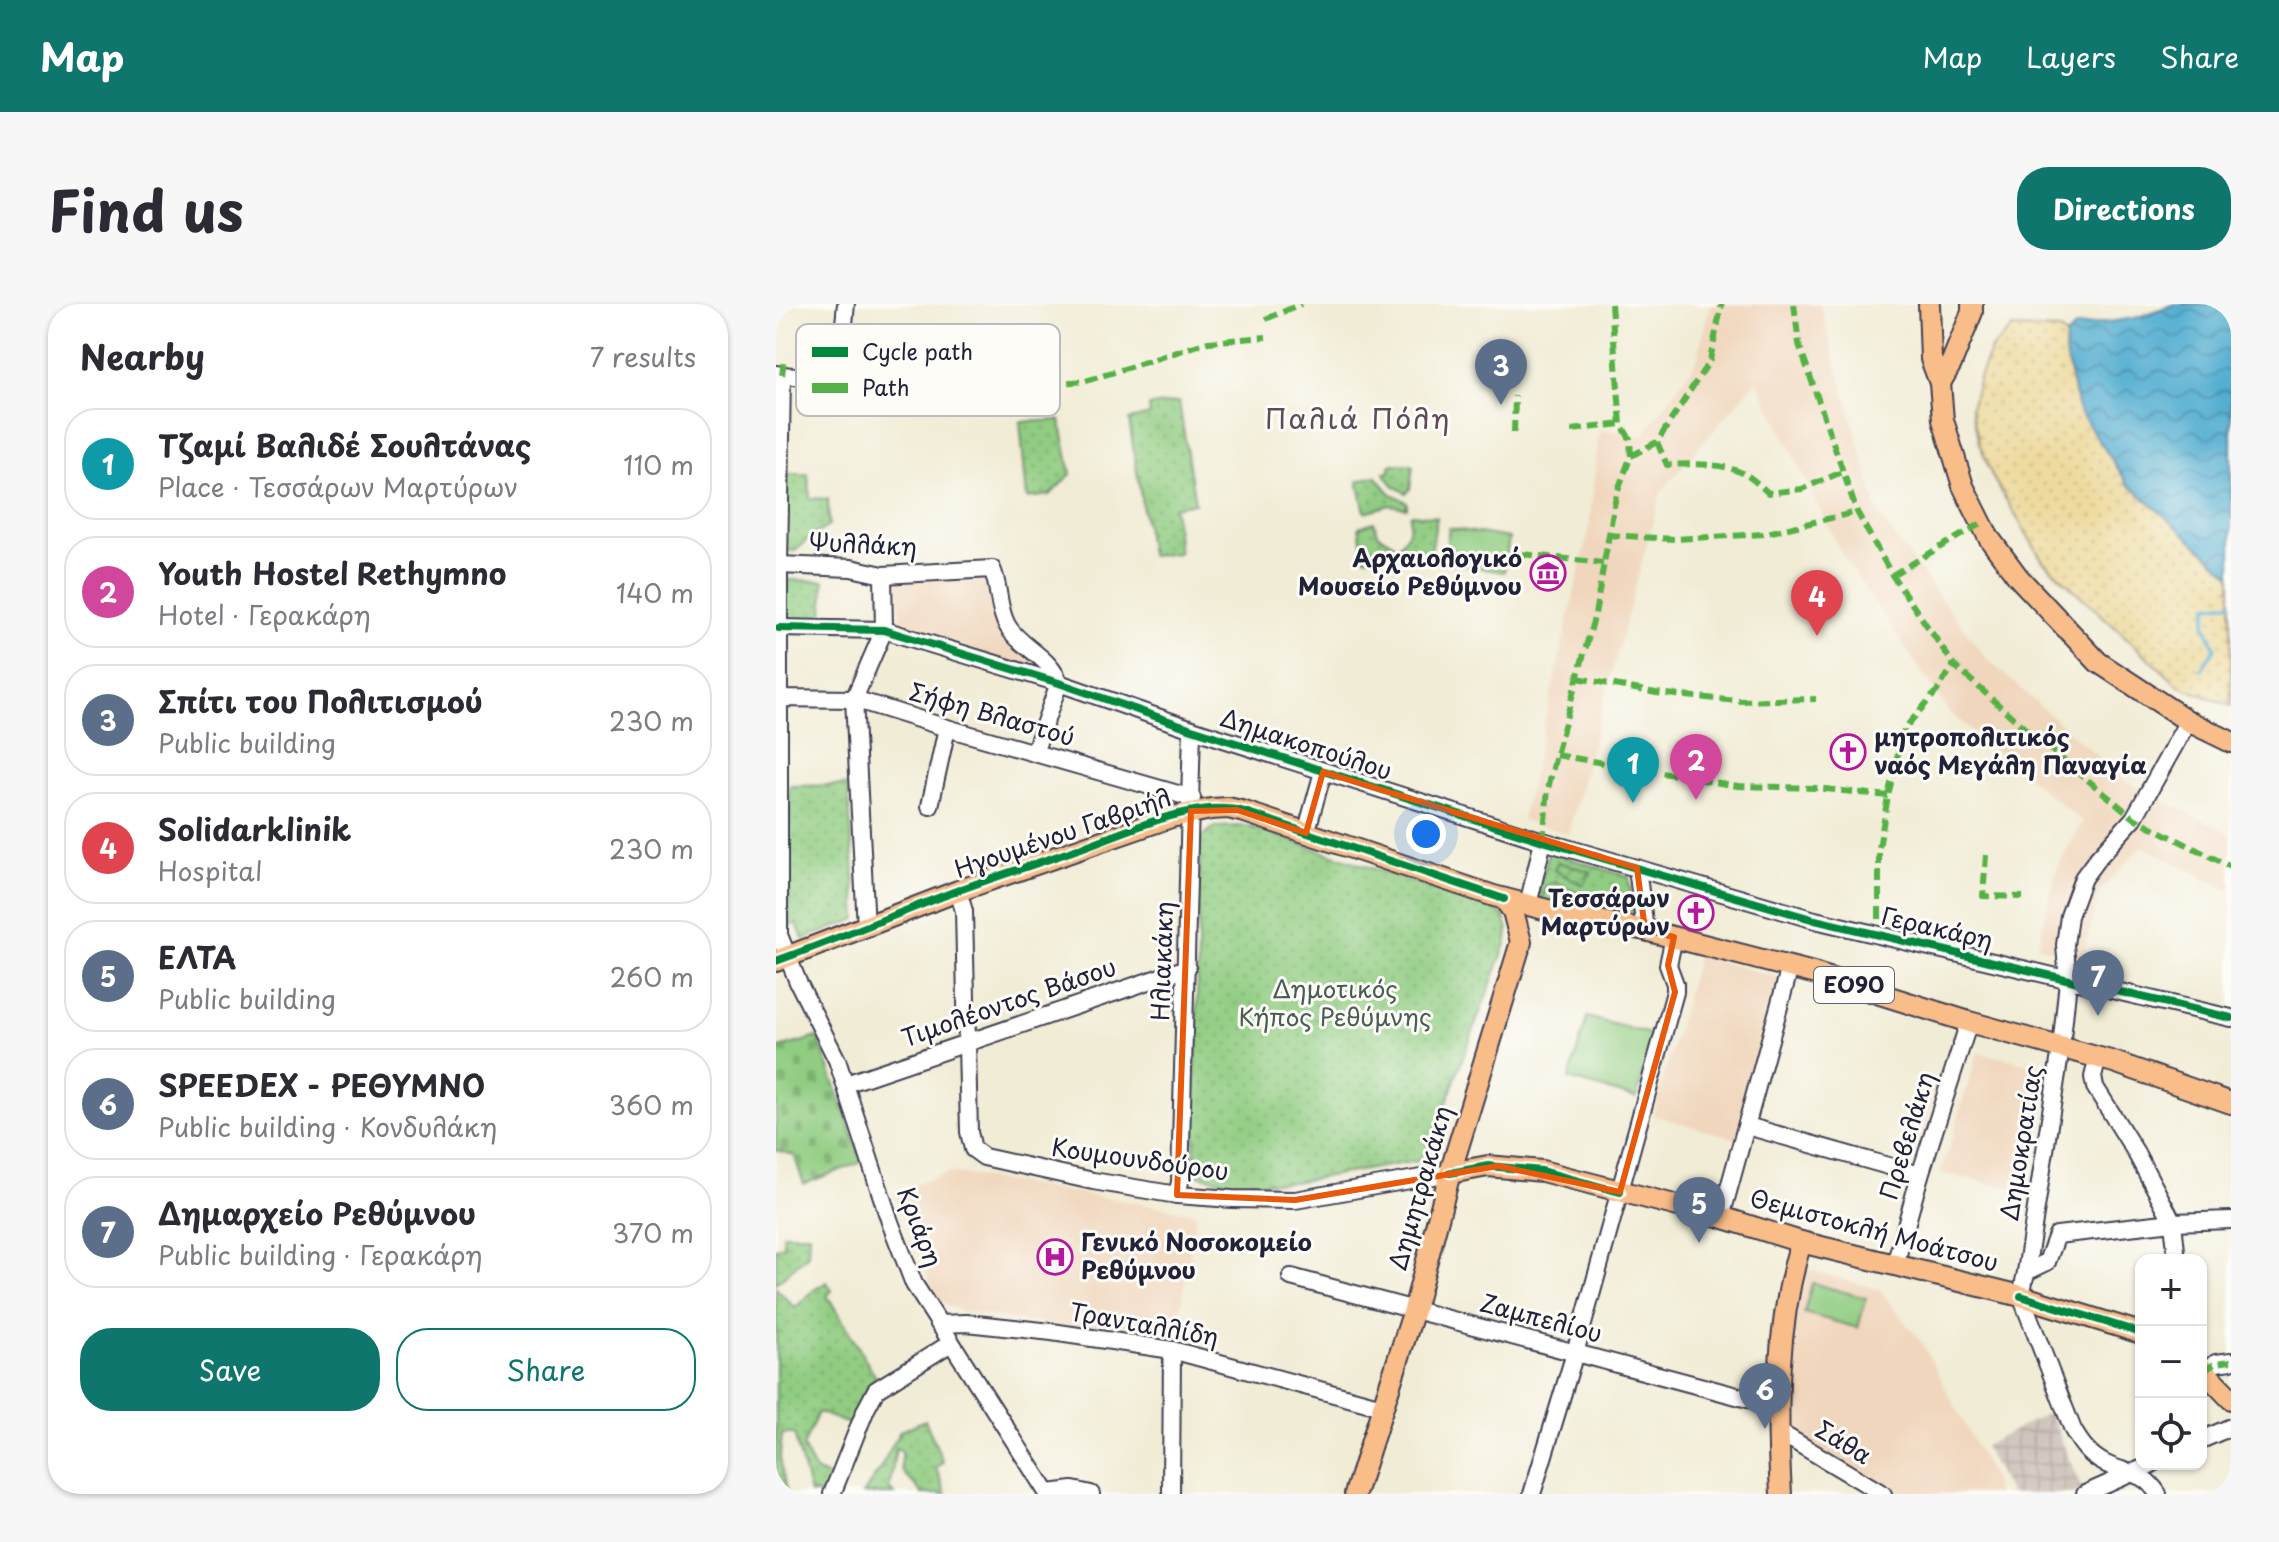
<!DOCTYPE html>
<meta charset="utf-8">
<style>
:root{--surface:#fff;--page:#f7f7f7;--text:#2b2b33;--muted:#7c7c81;--line:#e1e1e2;--accent:#0f766e}
body{margin:0;font-family:"Playpen Sans",sans-serif;background:var(--page);color:var(--text)}
.controls{position:absolute;right:24px;bottom:24px;display:grid;overflow:hidden;border-radius:16px;box-shadow:0 2px 6px #0004}
.controls button{width:72px;height:72px;display:grid;place-items:center;padding:0;border:0;border-bottom:2px solid var(--line);background:var(--surface);color:var(--text);font:40px sans-serif}
.you{position:absolute;left:650px;top:530px;width:28px;height:28px;margin:-20px;border:6px solid #fff;border-radius:50%;background:#1a73e8;box-shadow:0 0 0 12px #1a73e833}
.badge{display:grid;place-items:center;width:52px;height:52px;border-radius:50%;background:var(--accent);color:#fff;font-size:26px;font-weight:700}
.pin{position:absolute;translate:-50% -66px;filter:drop-shadow(0 2px 4px #0008)}
.pin::after{content:'';position:absolute;top:42px;width:28px;height:24px;background:inherit;clip-path:polygon(0 0,100% 0,50% 100%)}
.list{margin:0;padding:0;list-style:none}
h2{display:flex;justify-content:space-between;align-items:center;height:104px;margin:0;padding:0 32px;font-size:34px}
h2 small{font-size:26px;font-weight:400;color:var(--muted)}
.list li{display:grid;grid-template-columns:52px 1fr auto;gap:24px;align-items:center;box-sizing:border-box;height:112px;margin:0 16px 16px;padding:0 16px;border:2px solid var(--line);border-radius:32px}
.list b{display:block;font-size:30px;white-space:nowrap}
.list p{margin:0;font-size:26px;white-space:nowrap;color:var(--muted)}
.list em{font-size:26px;font-style:normal;color:var(--muted)}
.actions{display:flex;gap:16px;padding:24px 32px}
.actions a{flex:1;padding:18px 0;border:2px solid var(--accent);border-radius:32px;text-align:center;font-size:28px;color:var(--accent)}
.actions .main{background:var(--accent);color:#fff}
.icon{flex:none;width:44px;height:44px;fill:none;stroke:currentColor;stroke-width:2;stroke-linecap:round;stroke-linejoin:round}
.map{position:relative;flex:none;width:1455px;height:1190px;overflow:hidden;border-radius:32px}
header{display:flex;align-items:center;gap:48px;box-sizing:border-box;height:112px;padding:0 40px;background:var(--accent);color:#fff}
header strong{font-size:38px}
nav{display:flex;gap:44px;margin-inline-start:auto;font-size:28px}
.intro{display:flex;align-items:center;justify-content:space-between;box-sizing:border-box;height:192px;padding:0 48px}
h1{margin:0;font-size:56px}
.button{padding:20px 36px;border-radius:32px;background:var(--accent);color:#fff;font-size:28px;font-weight:700}
main{display:flex;gap:48px;padding:0 48px}
aside{flex:1;background:var(--surface);border-radius:32px;box-shadow:0 2px 6px #0004}
.map>svg:first-child{display:block}
</style>
<header>
<strong>Map</strong>
<nav><a>Map</a><a>Layers</a><a>Share</a></nav>
</header>
<div class="intro"><h1>Find us</h1><a class="button">Directions</a></div>
<main>
<aside>
<h2>Nearby<small>7 results</small></h2>
<ul class="list">
<li><span class="badge" style="background:#0f9aa8">1</span><div><b>Τζαμί Βαλιδέ Σουλτάνας</b><p>Place · Τεσσάρων Μαρτύρων</p></div><em>110 m</em></li>
<li><span class="badge" style="background:#d1479c">2</span><div><b>Youth Hostel Rethymno</b><p>Hotel · Γερακάρη</p></div><em>140 m</em></li>
<li><span class="badge" style="background:#5c6f8a">3</span><div><b>Σπίτι του Πολιτισμού</b><p>Public building</p></div><em>230 m</em></li>
<li><span class="badge" style="background:#e0444e">4</span><div><b>Solidarklinik</b><p>Hospital</p></div><em>230 m</em></li>
<li><span class="badge" style="background:#5c6f8a">5</span><div><b>ΕΛΤΑ</b><p>Public building</p></div><em>260 m</em></li>
<li><span class="badge" style="background:#5c6f8a">6</span><div><b>SPEEDEX - ΡΕΘΥΜΝΟ</b><p>Public building · Κονδυλάκη</p></div><em>360 m</em></li>
<li><span class="badge" style="background:#5c6f8a">7</span><div><b>Δημαρχείο Ρεθύμνου</b><p>Public building · Γερακάρη</p></div><em>370 m</em></li>
</ul>
<div class="actions"><a class="main">Save</a><a>Share</a></div>
</aside>
<div class="map">
<svg width="1455" height="1190" viewBox="0 0 1455 1190">
<defs>
<pattern id="industrial-grid" width="8" height="8" patternUnits="userSpaceOnUse" patternTransform="scale(2)"><rect width="8" height="8" fill="#cec2b9"/><path d="M0 4h8M4 0v8" fill="none" stroke="#b1a6a0"/></pattern>
<pattern id="grass-dots" width="8" height="8" patternUnits="userSpaceOnUse" patternTransform="scale(2)"><rect width="8" height="8" fill="#90cc81"/><path d="M2 2h.1M6 6h.1" fill="none" stroke="#7caf70" stroke-width="1.8" stroke-linecap="round"/></pattern>
<pattern id="sand-dots" width="8" height="8" patternUnits="userSpaceOnUse" patternTransform="scale(2)"><rect width="8" height="8" fill="#eeda9e"/><path d="M2 2h.1M6 6h.1" fill="none" stroke="#ccbb89" stroke-width="1.8" stroke-linecap="round"/></pattern>
<pattern id="cemetery-stones" width="16" height="16" patternUnits="userSpaceOnUse" patternTransform="scale(2)"><rect width="16" height="16" fill="#90cc81"/><path d="M2 7V4a2 2 0 0 1 4 0v3zM10 15v-3a2 2 0 0 1 4 0v3z" fill="#7caf70"/></pattern>
<pattern id="garden-furrows" width="10" height="10" patternUnits="userSpaceOnUse" patternTransform="scale(2)"><rect width="10" height="10" fill="#90cc81"/><path d="M-1 1l2-2M0 10L10 0M9 11l2-2" fill="none" stroke="#7caf70"/></pattern>
<pattern id="water-waves" width="16" height="10" patternUnits="userSpaceOnUse" patternTransform="scale(2)"><rect width="16" height="10" fill="#53aed1"/><path d="M0 5q4-4 8 0t8 0" fill="none" stroke="#448dab"/></pattern>
</defs>
<rect width="100%" height="100%" fill="#fdfcf7"/>
<filter id="ink" filterUnits="userSpaceOnUse"><feTurbulence type="fractalNoise" baseFrequency=".0125" numOctaves="2"/><feDisplacementMap in="SourceGraphic" scale="16" xChannelSelector="R" yChannelSelector="G"/><feConvolveMatrix kernelMatrix="1 2 1 2 8 2 1 2 1" color-interpolation-filters="sRGB"/></filter>
<filter id="wash" filterUnits="userSpaceOnUse"><feTurbulence type="fractalNoise" baseFrequency=".006" numOctaves="4" result="noise"/><feDisplacementMap in="SourceGraphic" scale="32" xChannelSelector="R" yChannelSelector="G"/><feGaussianBlur stdDeviation="1.8" result="paint"/><feColorMatrix in="noise" values="0 0 0 0 0 0 0 0 0 0 0 0 0 0 0 0 0 1.4 0 .05"/><feComposite in="paint" operator="in"/></filter>
<g filter="url(#wash)">
<rect width="100%" height="100%" fill="#f1ecd5"/>
<g fill="#f0d6bc">
<polygon points="934,0 1044,0 1103,212 1210,354 1349,477 1455,530 1455,587 1366,542 1323,588 1306,657 1262,642 1280,567 1306,518 1173,408 1065,249 981,76 885,188 792,530 746,516 813,226 823,127 840,127 867,132 921,56"/>
<polygon points="211,271 215,303 227,325 257,357 253,366 125,322 121,276"/>
<polygon points="922,651 1006,675 962,835 877,811"/>
<polygon points="1202,748 1271,764 1252,887 1165,869"/>
<polygon points="172,868 421,909 399,1040 184,1007 162,997 118,889"/>
<polygon points="1031,965 1104,986 1147,1041 1218,1177 1220,1190 1116,1190 1012,1127 1012,1039"/>
</g>
<polygon fill="url(#industrial-grid)" points="1274,1108 1306,1186 1298,1190 1234,1190 1208,1142"/>
<g fill="url(#grass-dots)" stroke="#59775e" stroke-width="2">
<polygon points="403,98 419,199 398,203 403,249 374,252 353,116 374,111 373,102"/>
<polygon points="284,116 295,170 274,191 251,194 244,118"/>
<polygon points="617,160 634,160 637,162 634,185 630,189 618,182 608,169 614,168 614,162"/>
<polygon points="10,170 32,170 34,194 52,195 53,222 34,233 19,247 7,246"/>
<polygon points="600,172 614,189 631,198 631,204 614,201 589,208 582,177"/>
<polygon points="636,210 661,213 654,253 623,254 620,252 619,248 633,227 634,212"/>
<polygon points="598,218 602,230 620,241 611,252 599,248 594,254 588,253 587,249 583,223"/>
<polygon points="10,276 48,277 47,318 9,317"/>
<polygon points="72,481 81,615 27,635 21,619 13,622 14,482"/>
<polygon points="472,522 713,604 727,610 732,625 731,637 680,772 652,855 518,878 458,879 418,870 424,534 439,523"/>
<polygon points="773,548 853,573 859,618 759,600"/>
<polygon points="7,930 33,930 32,951 0,979 0,944 8,942"/>
<polygon points="51,978 56,987 51,991 100,1073 88,1090 75,1121 42,1108 27,1143 40,1168 54,1173 50,1190 34,1190 18,1130 6,1130 4,1153 11,1190 0,1190 0,984 19,1004 39,985"/>
<path d="M149,1116L167,1158L160,1164L170,1190H146C141,1180 126,1173 125,1162C125,1157 127,1152 126,1147L120,1144L113,1185L119,1190H87L104,1165L124,1127Z"/>
</g>
<polygon fill="url(#sand-dots)" stroke="#887e6c" stroke-width="2" points="1236,24 1282,26 1290,32 1289,49 1352,180 1455,271 1455,402 1403,382 1267,257 1217,174 1203,139 1195,104 1204,71 1215,45"/>
<polygon fill="url(#cemetery-stones)" stroke="#59775e" stroke-width="2" points="42,733 86,858 28,880 18,851 0,846 0,745"/>
<g fill="url(#garden-furrows)" stroke="#59775e" stroke-width="2">
<polygon points="782,558 815,568 807,581 778,566"/>
<polygon points="779,578 802,589 792,602 764,597 772,581"/>
</g>
<g fill="#90cc81" stroke="#59775e" stroke-width="2">
<polygon points="673,224 733,234 728,268 668,258"/>
<polygon points="811,713 878,731 860,794 793,775"/>
<polygon points="1036,979 1090,994 1082,1024 1028,1009"/>
</g>
<polygon fill="url(#water-waves)" stroke="#3a6886" stroke-width="2" points="1399,0 1455,0 1455,271 1352,180 1302,105 1289,49 1290,32 1300,23 1359,14"/>
<g fill="none" stroke-linecap="round" stroke-linejoin="round">
<polyline stroke="#53aed1" stroke-width="4" points="1425,366 1439,344 1429,321 1432,302 1455,299"/>
</g>
</g>
<g filter="url(#ink)">
<g fill="none" stroke-linecap="round" stroke-linejoin="round">
<defs>
<g id="minor">
<path d="M0,70C14,72 47,77 57,64C67,53 68,15 70,0"/>
<polyline points="6,71 3,261 3,631 22,678 61,756 114,918 138,980 272,1190"/>
<path d="M3,261L75,264L107,271L216,265C224,282 221,303 231,321C243,343 275,353 283,379"/>
<polyline points="3,324 108,326 283,379 416,425 767,537 1039,616 1455,714"/>
<polyline points="0,394 78,395 171,424 416,494"/>
<polyline points="258,449 283,379"/>
<polyline points="154,502 171,424"/>
<polyline points="530,529 547,468"/>
<polyline points="861,564 869,626"/>
<polyline points="182,587 188,607 193,828 197,845 208,853 317,877 401,891 456,895 519,896 674,869"/>
<polyline points="752,601 767,537"/>
<polyline points="90,623 78,395 108,326 107,271"/>
<polyline points="1322,754 1317,773 1319,783 1359,847 1397,918 1401,956"/>
<polyline points="70,780 411,664"/>
<polyline points="971,822 1144,871"/>
<polyline points="401,891 404,878 416,425"/>
<polyline points="945,913 1014,663"/>
<polyline points="1119,961 1144,871 1193,718"/>
<polyline points="1250,968 1271,958 1281,931 1397,918 1455,916"/>
<polyline points="515,973 1002,1103"/>
<polyline points="163,1020 190,1019 276,1028 396,1046 606,1103"/>
<polyline points="1428,1067 1440,1059 1455,1057"/>
<polyline points="1003,1128 1107,1190"/>
<polyline points="1425,1136 1455,1123"/>
<polyline points="272,1189 297,1186 315,1190"/>
<polyline points="56,1190 90,1105 100,1086 175,1039"/>
<polyline points="395,1190 396,1046"/>
<polyline points="756,1190 799,1049 899,688 899,680 892,661 898,633"/>
<polyline points="1309,1190 1376,1160"/>
<path d="M1382,1190C1367,1166 1351,1171 1328,1159C1313,1151 1305,1140 1297,1126L1245,992L1250,968L1285,744L1292,677L1289,641L1293,612L1307,574L1321,555L1358,514L1412,417"/>
</g>
<g id="major">
<polyline points="1153,0 1155,55 1164,79 1167,116 1187,182 1213,234 1242,273 1322,358 1412,417 1455,438"/>
<polyline points="1164,79 1175,60 1196,8 1196,0"/>
<polyline points="0,657 182,587 395,513 435,505 452,504 469,508 718,592 787,610 869,626 1037,669 1193,718 1338,758 1455,799"/>
<polyline points="674,869 712,862 766,867 945,913 1025,938 1245,992 1365,1029"/>
<polyline points="1425,1064 1455,1095"/>
<polyline points="579,1190 638,1006 674,869 745,638 737,607 728,595"/>
<path d="M1005,1190C1000,1104 1000,1021 1025,938"/>
</g>
</defs>
<use href="#minor" stroke="#414052" stroke-width="20"/>
<use href="#major" stroke="#414052" stroke-width="24"/>
<use href="#minor" stroke="#fff" stroke-width="16"/>
<use href="#major" stroke="#f8bd89" stroke-width="20"/>
<g stroke="#55b146" stroke-width="6" stroke-dasharray="12 6" stroke-linecap="butt">
<polyline points="835,0 845,120 854,135 855,152"/>
<polyline points="1018,0 1023,40 1081,208 1116,271 1178,361 1252,427 1358,514 1455,563"/>
<polyline points="490,15 525,0"/>
<polyline points="50,55 72,77 105,83 209,84 310,77 432,38 490,33"/>
<polyline points="6,71 8,56"/>
<polyline points="796,126 845,120"/>
<polyline points="738,129 739,92"/>
<path d="M881,138L891,161C916,160 950,158 972,172C979,177 986,183 992,189L1026,185L1066,168"/>
<polyline points="855,152 881,138 934,56 946,0"/>
<polyline points="832,231 898,235 987,230 1081,208"/>
<polyline points="746,250 827,259"/>
<polyline points="1116,271 1206,219"/>
<polyline points="802,374 880,389 961,397 1040,395"/>
<polyline points="780,451 962,482 1040,484 1112,492"/>
<polyline points="767,537 772,485 780,451 819,310 840,191 855,152"/>
<polyline points="1210,551 1207,592 1247,593"/>
<polyline points="1103,615 1103,544 1112,492 1128,425 1161,387 1178,361"/>
<polyline points="1428,1067 1440,1059 1455,1057"/>
</g>
<defs>
<g id="cycleway">
<polyline points="3,324 108,326 283,379 416,425 767,537 1039,616 1455,714"/>
<path d="M0,657C62,635 122,609 183,586C221,572 260,560 299,546C349,529 416,494 469,508L728,595"/>
<polyline points="674,869 712,862 766,867 844,888"/>
<polyline points="1245,992 1365,1029"/>
</g>
</defs>
<use href="#cycleway" stroke="#fdfcf7" stroke-width="13"/>
<use href="#cycleway" stroke="#00873e" stroke-width="8"/>
</g>
</g>
<path fill="none" stroke="#e8590c" stroke-width="6" stroke-linejoin="round" d="M547,468L861,564L869,626L898,633L892,661L899,688L844,888L722,862L519,896L401,891L415,507L461,506L530,529Z"/>
<defs>
<symbol id="museum-ring" viewBox="-11 -11 22 22"><circle r="9.5" fill="#fdfcf7" stroke="#b5179e" stroke-width="1.5"/><path d="M0-6L6-3V-2H-6V-3ZM-5-1h2V3h-2ZM-1-1h2V3h-2ZM3-1h2V3H3ZM-6 4H6V6H-6Z" fill="#b5179e"/></symbol>
<symbol id="church-ring" viewBox="-11 -11 22 22"><circle r="9.5" fill="#fdfcf7" stroke="#b5179e" stroke-width="1.5"/><path d="M-1.2-6h2.4v3.5h3.3v2.4h-3.3V6h-2.4V-.1h-3.3v-2.4h3.3Z" fill="#b5179e"/></symbol>
<symbol id="hospital-ring" viewBox="-11 -11 22 22"><circle r="9.5" fill="#fdfcf7" stroke="#b5179e" stroke-width="1.5"/><path d="M-5-5h3v3.5h4V-5h3V5h-3V1.5h-4V5h-3Z" fill="#b5179e"/></symbol>
</defs>
<g fill-rule="evenodd">
<use href="#museum-ring" x="752" y="249" width="40" height="40"/>
<use href="#church-ring" x="1052" y="428" width="40" height="40"/>
<use href="#church-ring" x="900" y="589" width="40" height="40"/>
<use href="#hospital-ring" x="259" y="933" width="40" height="40"/>
</g>
<g text-anchor="middle" stroke-width="6" stroke-linejoin="round" paint-order="stroke">
<rect fill="#fdfcf7" stroke="#646373" stroke-width="2" x="1038" y="663" width="80" height="36" rx="6"/>
<g font-size="22" font-weight="bold" fill="#22223b">
<text x="1078" y="689">ΕΟ90</text>
</g>
<g font-size="24" fill="#22223b" stroke="#fdfcf7">
<text transform="translate(87 241) rotate(3)" y="8">Ψυλλάκη</text>
<text transform="translate(216 411) rotate(16)" y="8">Σήφη Βλαστού</text>
<text transform="translate(530 441) rotate(18)" y="8">Δημακοπούλου</text>
<text transform="translate(287 530) rotate(-19)" y="8">Ηγουμένου Γαβριήλ</text>
<text transform="translate(1161 625) rotate(13)" y="8">Γερακάρη</text>
<text transform="translate(387 657) rotate(-88)" y="8">Ηλιακάκη</text>
<text transform="translate(233 699) rotate(-19)" y="8">Τιμολέοντος Βάσου</text>
<text transform="translate(1132 832) rotate(-73)" y="8">Πρεβελάκη</text>
<text transform="translate(1246 839) rotate(-81)" y="8">Δημοκρατίας</text>
<text transform="translate(364 856) rotate(8)" y="8">Κουμουνδούρου</text>
<text transform="translate(645 884) rotate(-74)" y="8">Δημητρακάκη</text>
<text transform="translate(143 923) rotate(69)" y="8">Κριάρη</text>
<text transform="translate(1098 927) rotate(15)" y="8">Θεμιστοκλή Μοάτσου</text>
<text transform="translate(765 1015) rotate(15)" y="8">Ζαμπελίου</text>
<text transform="translate(368 1021) rotate(10)" y="8">Τρανταλλίδη</text>
<text transform="translate(1067 1139) rotate(31)" y="8">Σάθα</text>
</g>
<g font-size="24" font-weight="bold" fill="#22223b" stroke="#fdfcf7" text-anchor="end">
<text x="746" y="263">Αρχαιολογικό<tspan x="746" dy="28">Μουσείο Ρεθύμνου</tspan></text>
<text x="1098" y="442" text-anchor="start">μητροπολιτικός<tspan x="1098" dy="28">ναός Μεγάλη Παναγία</tspan></text>
<text x="894" y="603">Τεσσάρων<tspan x="894" dy="28">Μαρτύρων</tspan></text>
<text x="305" y="947" text-anchor="start">Γενικό Νοσοκομείο<tspan x="305" dy="28">Ρεθύμνου</tspan></text>
</g>
<g font-size="24" fill="#485e54" stroke="#fdfcf7">
<text x="559" y="694">Δημοτικός<tspan x="559" dy="28">Κήπος Ρεθύμνης</tspan></text>
</g>
<g font-size="28" letter-spacing="2" fill="#5e4d58" stroke="#fdfcf7">
<text x="582" y="125">Παλιά Πόλη</text>
</g>
</g>
<rect x="20" y="20" width="264" height="92" rx="12" fill="#fdfcf7" stroke="#bbbbbf" stroke-width="2"/>
<rect x="36" y="43" width="36" height="10" fill="#00873e"/>
<rect x="36" y="79" width="36" height="10" fill="#55b146"/>
<g font-size="22" fill="#22223b">
<text x="86" y="56">Cycle path</text>
<text x="86" y="92">Path</text>
</g>
</svg>
<div class="controls">
<button>+</button>
<button>−</button>
<button><svg class="icon" aria-label="locate" viewBox="0 0 24 24"><circle cx="12" cy="12" r="6"/><path d="M12 2v4M12 18v4M2 12h4M18 12h4"/></svg></button>
</div>
<div class="you"></div>
<div class="pin badge" style="left:857px;top:499px;background:#0f9aa8">1</div>
<div class="pin badge" style="left:920px;top:496px;background:#d1479c">2</div>
<div class="pin badge" style="left:725px;top:101px;background:#5c6f8a">3</div>
<div class="pin badge" style="left:1041px;top:332px;background:#e0444e">4</div>
<div class="pin badge" style="left:923px;top:939px;background:#5c6f8a">5</div>
<div class="pin badge" style="left:989px;top:1125px;background:#5c6f8a">6</div>
<div class="pin badge" style="left:1322px;top:712px;background:#5c6f8a">7</div>
</div>
</main>
